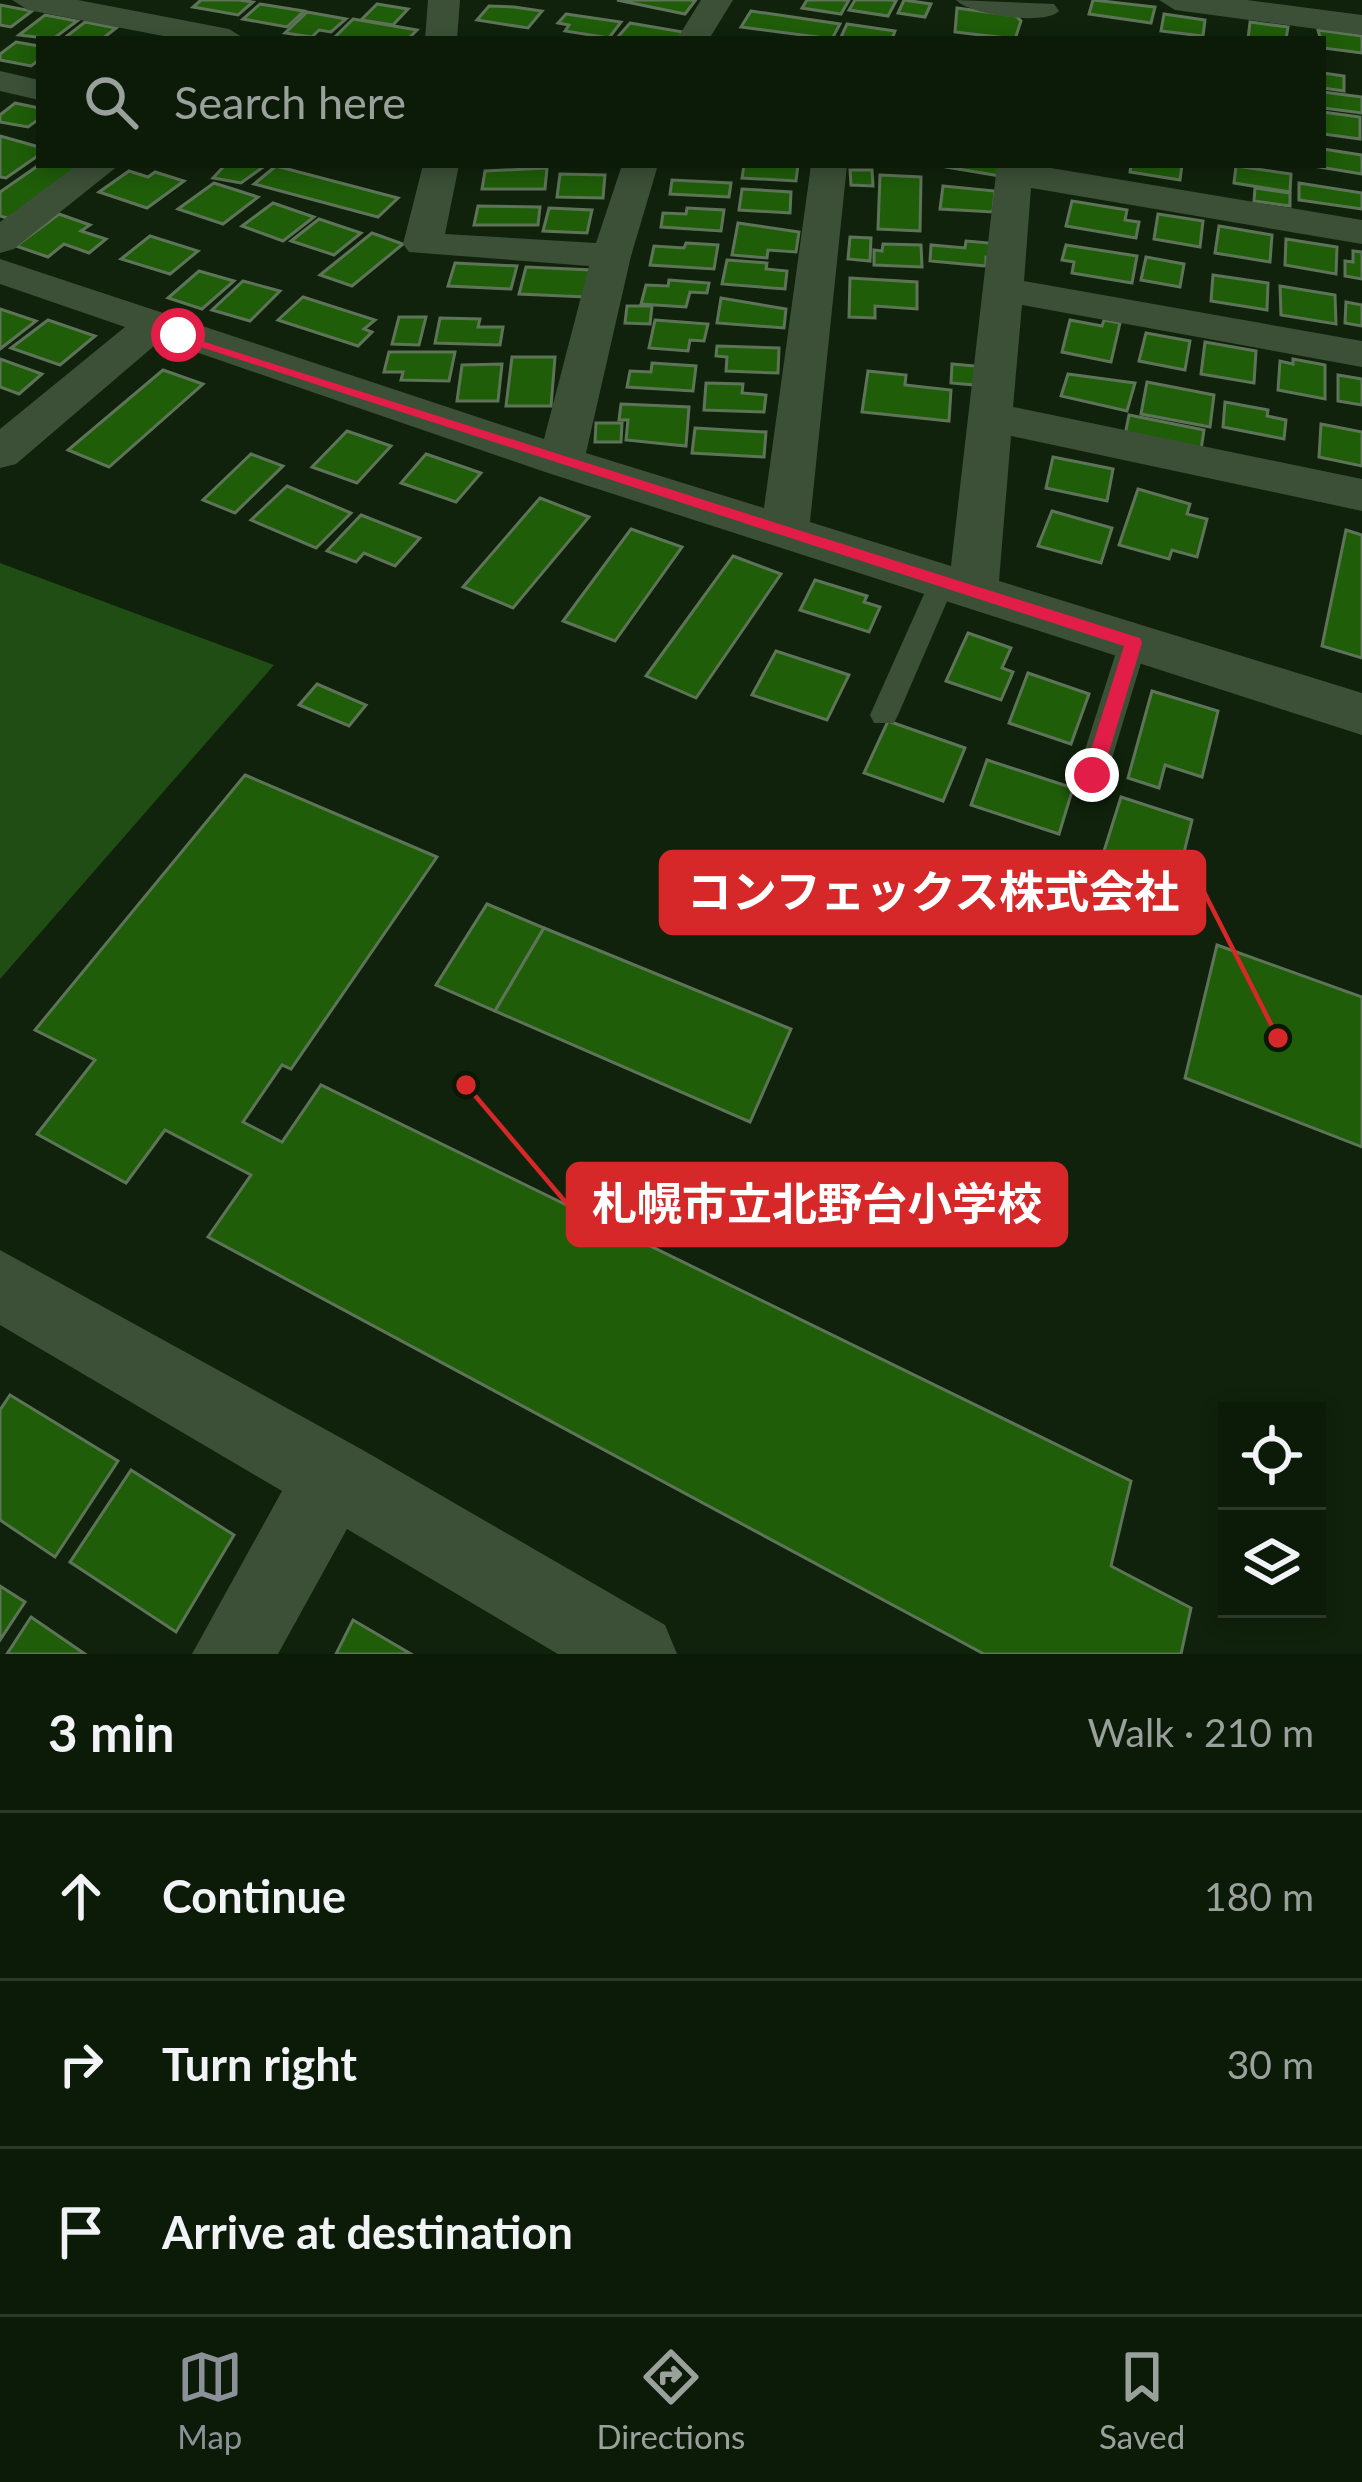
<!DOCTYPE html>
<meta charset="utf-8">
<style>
:root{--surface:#0c1a08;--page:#152312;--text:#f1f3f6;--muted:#9aa19c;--line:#2c3829;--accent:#8c9099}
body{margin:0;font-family:Lato,"Noto Sans JP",sans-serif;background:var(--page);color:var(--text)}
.controls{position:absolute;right:36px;bottom:36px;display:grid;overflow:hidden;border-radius:0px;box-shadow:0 6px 18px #0003}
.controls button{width:108px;height:108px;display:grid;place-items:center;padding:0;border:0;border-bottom:3px solid var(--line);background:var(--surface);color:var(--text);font:60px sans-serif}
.stop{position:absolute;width:36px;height:36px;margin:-27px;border:9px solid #e11d48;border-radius:50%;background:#fff}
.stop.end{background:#e11d48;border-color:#fff;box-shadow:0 3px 12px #0008}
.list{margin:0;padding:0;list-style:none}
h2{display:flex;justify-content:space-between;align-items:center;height:156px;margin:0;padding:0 48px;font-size:51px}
h2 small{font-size:39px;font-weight:400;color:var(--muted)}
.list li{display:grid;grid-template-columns:78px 1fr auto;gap:36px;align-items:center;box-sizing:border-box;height:168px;padding:0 48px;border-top:3px solid var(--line)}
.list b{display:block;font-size:45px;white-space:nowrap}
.list em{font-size:39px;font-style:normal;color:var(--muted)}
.icon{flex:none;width:66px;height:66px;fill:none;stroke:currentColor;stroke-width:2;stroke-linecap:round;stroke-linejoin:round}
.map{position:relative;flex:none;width:1362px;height:1654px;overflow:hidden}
.search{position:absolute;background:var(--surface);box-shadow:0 6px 18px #0003;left:36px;right:36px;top:36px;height:132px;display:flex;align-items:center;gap:30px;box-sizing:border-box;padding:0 42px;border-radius:0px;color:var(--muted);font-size:45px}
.sheet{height:660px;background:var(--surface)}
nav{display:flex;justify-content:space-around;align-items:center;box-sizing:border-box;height:168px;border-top:3px solid var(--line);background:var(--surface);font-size:33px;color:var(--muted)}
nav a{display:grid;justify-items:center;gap:6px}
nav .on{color:var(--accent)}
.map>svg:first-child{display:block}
</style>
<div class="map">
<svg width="1362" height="1654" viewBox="0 0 1362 1654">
<rect width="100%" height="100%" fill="#10220b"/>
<polygon fill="#204d13" points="0,563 274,665 0,979"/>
<g fill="#1f5d09" stroke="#5e7459" stroke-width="3">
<polygon points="201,0 239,0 253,2 238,15 193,7"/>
<polygon points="617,0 691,0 695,1 685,14"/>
<polygon points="807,0 849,0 841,14 802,8"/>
<polygon points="855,0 892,0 896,1 888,16 849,10"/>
<polygon points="904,0 931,4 925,17 898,13"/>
<polygon points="1093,0 1155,7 1151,23 1089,14"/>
<polygon points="260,4 304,11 287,27 243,19"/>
<polygon points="377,4 408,9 393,25 361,20"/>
<polygon points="0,5 32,11 11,27 0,25"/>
<polygon points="489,6 514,7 542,11 528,28 477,20"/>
<polygon points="957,8 1016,16 1021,21 1015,39 955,32"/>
<polygon points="751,11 840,24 832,39 741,27"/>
<polygon points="307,12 346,19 331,32 319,30 312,37 285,33"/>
<polygon points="566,14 621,22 609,38 565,31 569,25 558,23"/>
<polygon points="1164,14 1205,20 1203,36 1161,31"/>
<polygon points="45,15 77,21 53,39 19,35"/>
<polygon points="353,19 417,30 409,38 333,39"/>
<polygon points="85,22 116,28 102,39 63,39"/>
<polygon points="1250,22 1288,27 1286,39 1248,39"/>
<polygon points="630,23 683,32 678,39 616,39"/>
<polygon points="847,24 895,31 892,39 840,39"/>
<polygon points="1318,30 1362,36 1362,53 1323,48"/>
<polygon points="16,42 39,46 39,60 31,66 0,60 0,54"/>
<polygon points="1323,73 1344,76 1344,91 1323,88"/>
<polygon points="1323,92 1362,97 1362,113 1323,108"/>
<polygon points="15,103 39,108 39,119 28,127 0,122 0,115"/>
<polygon points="1323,112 1360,117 1360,139 1323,134"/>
<polygon points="0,136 39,147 39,155 6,178 0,177"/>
<polygon points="1323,149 1362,155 1362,174 1307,165 1323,165"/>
<polygon points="39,165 85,165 11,219 0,216 0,192"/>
<polygon points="225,165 266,165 241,183 213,178"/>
<polygon points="744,165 798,165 796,181 742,178"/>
<polygon points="934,165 1003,165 1000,176"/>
<polygon points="1131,165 1182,165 1180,180 1130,172"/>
<polygon points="276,166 398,198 378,217 254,184"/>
<polygon points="1236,166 1291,174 1290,192 1234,183"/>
<polygon points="547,168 545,189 482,189 485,171"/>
<polygon points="850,170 872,170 873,186 851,185"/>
<polygon points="129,171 148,177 155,172 184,181 147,208 99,192"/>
<polygon points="560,174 605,175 603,198 557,197"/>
<polygon points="880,175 921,177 920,231 878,229"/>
<polygon points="672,180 731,183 729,197 670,194"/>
<polygon points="214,183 258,197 223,224 178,209"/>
<polygon points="1299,183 1362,193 1362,209 1299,200"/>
<polygon points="943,186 995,191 993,212 940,209"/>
<polygon points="1255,188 1290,193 1290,206 1254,201"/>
<polygon points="742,189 791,192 790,213 739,210"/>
<polygon points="1072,201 1127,210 1125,220 1139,222 1136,238 1066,226"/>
<polygon points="273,203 314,217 283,241 242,226"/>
<polygon points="478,206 540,207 538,225 474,225"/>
<polygon points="549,208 592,210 587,233 543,231"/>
<polygon points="687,208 724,210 721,231 661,227 663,213 686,214"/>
<polygon points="59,214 90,225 81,231 106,239 89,253 64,244 48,257 16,246"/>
<polygon points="1158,214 1203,221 1200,247 1154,239"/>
<polygon points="319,219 361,233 334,255 291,241"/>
<polygon points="738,223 799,232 796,252 768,250 767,258 732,255"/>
<polygon points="1219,226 1272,235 1270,262 1215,253"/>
<polygon points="372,233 403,244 352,286 320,275"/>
<polygon points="150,236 198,251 170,274 121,259"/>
<polygon points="850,237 871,238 870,261 848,259"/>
<polygon points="1286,239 1337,247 1336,274 1285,265"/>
<polygon points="966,241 1000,244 999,258 986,257 986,266 930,261 931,245 965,248"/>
<polygon points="686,243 718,245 714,269 650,265 654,246 684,248"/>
<polygon points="883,244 921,245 922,267 874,265 874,250 882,251"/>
<polygon points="1066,245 1137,256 1132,283 1072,273 1074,262 1062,260"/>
<polygon points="1353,251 1362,252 1362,279 1345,276 1345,261 1353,262"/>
<polygon points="1146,257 1184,264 1180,287 1141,280"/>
<polygon points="727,260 767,263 766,269 787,271 785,289 722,284"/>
<polygon points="455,263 517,266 511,289 448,286"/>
<polygon points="526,267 591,270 586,297 519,294"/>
<polygon points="199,271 234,281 202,309 168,298"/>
<polygon points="1213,275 1268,283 1267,310 1211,301"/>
<polygon points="850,278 917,282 917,309 875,306 875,318 849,317"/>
<polygon points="669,280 709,283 707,293 690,292 686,307 641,304 646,285 668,286"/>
<polygon points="243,281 280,291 250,321 212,310"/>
<polygon points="1280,286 1335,295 1336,324 1281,315"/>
<polygon points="303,297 375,320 364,329 372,332 358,346 278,320"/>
<polygon points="721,298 786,309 784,328 717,323"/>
<polygon points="1346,302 1362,305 1362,326 1345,323"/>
<polygon points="627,306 652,306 650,324 625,323"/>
<polygon points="0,309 36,321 0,349"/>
<polygon points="399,317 426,317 419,345 392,344"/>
<polygon points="440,318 480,319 478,327 503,327 500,345 435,343"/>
<polygon points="48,320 95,336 60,365 11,348"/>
<polygon points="655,320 708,324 704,341 690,340 688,351 649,348"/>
<polygon points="1070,320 1102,326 1104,320 1120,323 1111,362 1062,352"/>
<polygon points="1146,333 1190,341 1185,370 1139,361"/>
<polygon points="1205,342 1256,351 1254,383 1201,374"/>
<polygon points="717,346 779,348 778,373 726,371 727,357 716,356"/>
<polygon points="389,352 455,352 449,381 401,380 403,372 384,372"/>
<polygon points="512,357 555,357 551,406 506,406"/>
<polygon points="0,359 42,374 19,394 0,387"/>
<polygon points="1293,359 1325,365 1325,399 1278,390 1280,361 1293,364"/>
<polygon points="652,363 696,366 693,391 627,387 630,371 651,372"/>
<polygon points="502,364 498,401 457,401 462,365"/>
<polygon points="952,364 987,367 986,386 951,383"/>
<polygon points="163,370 203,384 109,467 68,450"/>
<polygon points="868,371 906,375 905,385 951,390 949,421 862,412"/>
<polygon points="1068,374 1135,383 1127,411 1061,396"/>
<polygon points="1338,375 1362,379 1362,405 1338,401"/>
<polygon points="1147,382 1214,395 1210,427 1141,414"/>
<polygon points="706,383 743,384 742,393 766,395 764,412 704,410"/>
<polygon points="1225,402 1268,410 1267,416 1286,420 1284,439 1223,427"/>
<polygon points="621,404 689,407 686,446 626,440 628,420 619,420"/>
<polygon points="1129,415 1204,430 1201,450 1125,435"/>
<polygon points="596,423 622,423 621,442 595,442"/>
<polygon points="1321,424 1362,432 1362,466 1319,457"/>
<polygon points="695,428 766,432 764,457 692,453"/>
<polygon points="347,431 391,446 357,483 312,467"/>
<polygon points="251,454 283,466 235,513 203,500"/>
<polygon points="426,454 481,473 456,502 401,483"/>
<polygon points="1053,457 1113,469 1107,501 1046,488"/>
<polygon points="287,486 351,513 316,548 251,520"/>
<polygon points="1138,489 1190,504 1187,514 1207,519 1197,557 1172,550 1169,559 1119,545"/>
<polygon points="540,498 589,517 513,608 463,587"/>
<polygon points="1052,511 1112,528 1101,563 1038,546"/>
<polygon points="361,515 420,538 395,566 364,553 356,562 327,551"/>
<polygon points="631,529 682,547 615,641 563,621"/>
<polygon points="1346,530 1362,535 1362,658 1322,646"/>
<polygon points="733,556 781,574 696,698 646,676"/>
<polygon points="815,580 867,596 864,602 880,607 869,632 800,610"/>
<polygon points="968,633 1011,648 1002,668 1013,672 1001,700 946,681"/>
<polygon points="776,651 849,675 827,720 752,695"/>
<polygon points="1028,673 1089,694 1071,744 1009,723"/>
<polygon points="317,684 366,705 349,726 299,705"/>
<polygon points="1152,691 1218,711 1202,777 1165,765 1159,788 1128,778"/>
<polygon points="888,721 965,748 943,801 864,773"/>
<polygon points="987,760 1073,788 1059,834 971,805"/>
<polygon points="245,775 437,857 291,1069 282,1065 243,1122 282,1142 321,1085 1131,1481 1111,1566 1191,1608 1181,1654 984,1654 208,1237 251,1175 165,1130 126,1183 37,1134 95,1060 35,1030"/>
<polygon points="1121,797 1192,820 1178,877 1104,851"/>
<polygon points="487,904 544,928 495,1011 436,985"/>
<polygon points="544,928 791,1029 750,1122 495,1011"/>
<polygon points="1217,945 1362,997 1362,1147 1185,1078"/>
<polygon points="10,1395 118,1461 55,1557 0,1520 0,1410"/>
<polygon points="131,1470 234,1535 176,1632 70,1562"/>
<polygon points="0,1586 25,1602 0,1640"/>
<polygon points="31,1617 85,1654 7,1654"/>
<polygon points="353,1620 411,1654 336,1654"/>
</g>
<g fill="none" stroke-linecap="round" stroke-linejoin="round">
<g fill="#3c5037" fill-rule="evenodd">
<polygon points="942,573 955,583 898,715 894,723 874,723 870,715 929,583"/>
<polygon points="1133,633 1147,643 1107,775 1102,783 1082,783 1077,775 1119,643"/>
</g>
<g fill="#3c5037" fill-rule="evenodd">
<polygon points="12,0 78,0 229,29 245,39 179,39 28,10"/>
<polygon points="428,0 460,0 457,39 425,39"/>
<polygon points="701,0 733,0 709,39 677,39"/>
<path d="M956,0L1054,4L1059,11C1045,26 970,15 956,0Z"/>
<polygon points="1159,0 1247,0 1362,15 1362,35 1175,10"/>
<polygon points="0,71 39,80 39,100 0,91"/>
<polygon points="77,165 119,165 14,249 0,253 0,222"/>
<polygon points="423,165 459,165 445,234 596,243 622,165 658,165 631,256 586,453 764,508 811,165 847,165 810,522 951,566 997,165 1033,165 1362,220 1362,244 1031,188 1024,281 1362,341 1362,367 1022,305 1013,407 1362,479 1362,511 1011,436 999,581 1362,693 1362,735 545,472 161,340 16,464 0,468 0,429 125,327 0,284 0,259 544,439 589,266 409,252 403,244"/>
<polygon points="0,1250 361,1449 665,1625 677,1654 558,1654 347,1529 278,1654 192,1654 282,1491 0,1325"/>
</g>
</g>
<polygon fill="#e11d48" points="173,332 1140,638 1142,643 1102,775 1092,783 1083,775 1124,646 173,338"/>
<path fill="none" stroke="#d62828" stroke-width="4.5" d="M1278 1038L1204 892M466 1085L568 1205"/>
<g fill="#d62828" stroke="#071904" stroke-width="4.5">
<circle cx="1278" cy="1038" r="12"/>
<circle cx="466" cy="1085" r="12"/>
</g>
<g fill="#d62828" stroke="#d62828" stroke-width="4.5">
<rect x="661" y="852" width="543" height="81" rx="12"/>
<rect x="568" y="1164" width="498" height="81" rx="12"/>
</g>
<g font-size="45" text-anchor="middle" font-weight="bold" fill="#fff">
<text x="933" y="908">コンフェックス株式会社</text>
<text x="817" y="1220">札幌市立北野台小学校</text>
</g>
</svg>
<div class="controls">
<button><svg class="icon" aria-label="locate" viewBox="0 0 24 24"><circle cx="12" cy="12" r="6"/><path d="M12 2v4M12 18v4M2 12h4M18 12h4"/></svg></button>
<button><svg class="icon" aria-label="layers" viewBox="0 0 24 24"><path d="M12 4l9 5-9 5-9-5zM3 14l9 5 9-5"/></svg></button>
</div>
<div class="stop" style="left:178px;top:335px"></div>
<div class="stop end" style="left:1092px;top:775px"></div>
<div class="search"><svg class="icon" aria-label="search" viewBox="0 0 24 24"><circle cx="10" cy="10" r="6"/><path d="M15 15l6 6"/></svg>Search here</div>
</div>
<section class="sheet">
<h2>3 min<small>Walk · 210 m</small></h2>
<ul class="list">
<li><svg class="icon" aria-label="ahead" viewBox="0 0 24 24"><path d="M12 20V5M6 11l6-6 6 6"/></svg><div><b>Continue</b></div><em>180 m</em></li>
<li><svg class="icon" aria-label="right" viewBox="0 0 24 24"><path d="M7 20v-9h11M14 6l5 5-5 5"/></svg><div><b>Turn right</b></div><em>30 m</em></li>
<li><svg class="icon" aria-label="arrive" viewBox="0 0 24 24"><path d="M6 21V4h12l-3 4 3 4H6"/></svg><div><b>Arrive at destination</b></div></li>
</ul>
</section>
<nav>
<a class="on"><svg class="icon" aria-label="map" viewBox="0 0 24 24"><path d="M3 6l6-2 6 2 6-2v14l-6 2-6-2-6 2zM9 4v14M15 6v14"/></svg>Map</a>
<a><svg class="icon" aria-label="directions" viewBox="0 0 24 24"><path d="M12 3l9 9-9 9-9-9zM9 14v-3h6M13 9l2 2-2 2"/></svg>Directions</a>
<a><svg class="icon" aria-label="saved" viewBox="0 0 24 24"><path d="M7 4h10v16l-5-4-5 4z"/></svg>Saved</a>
</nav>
